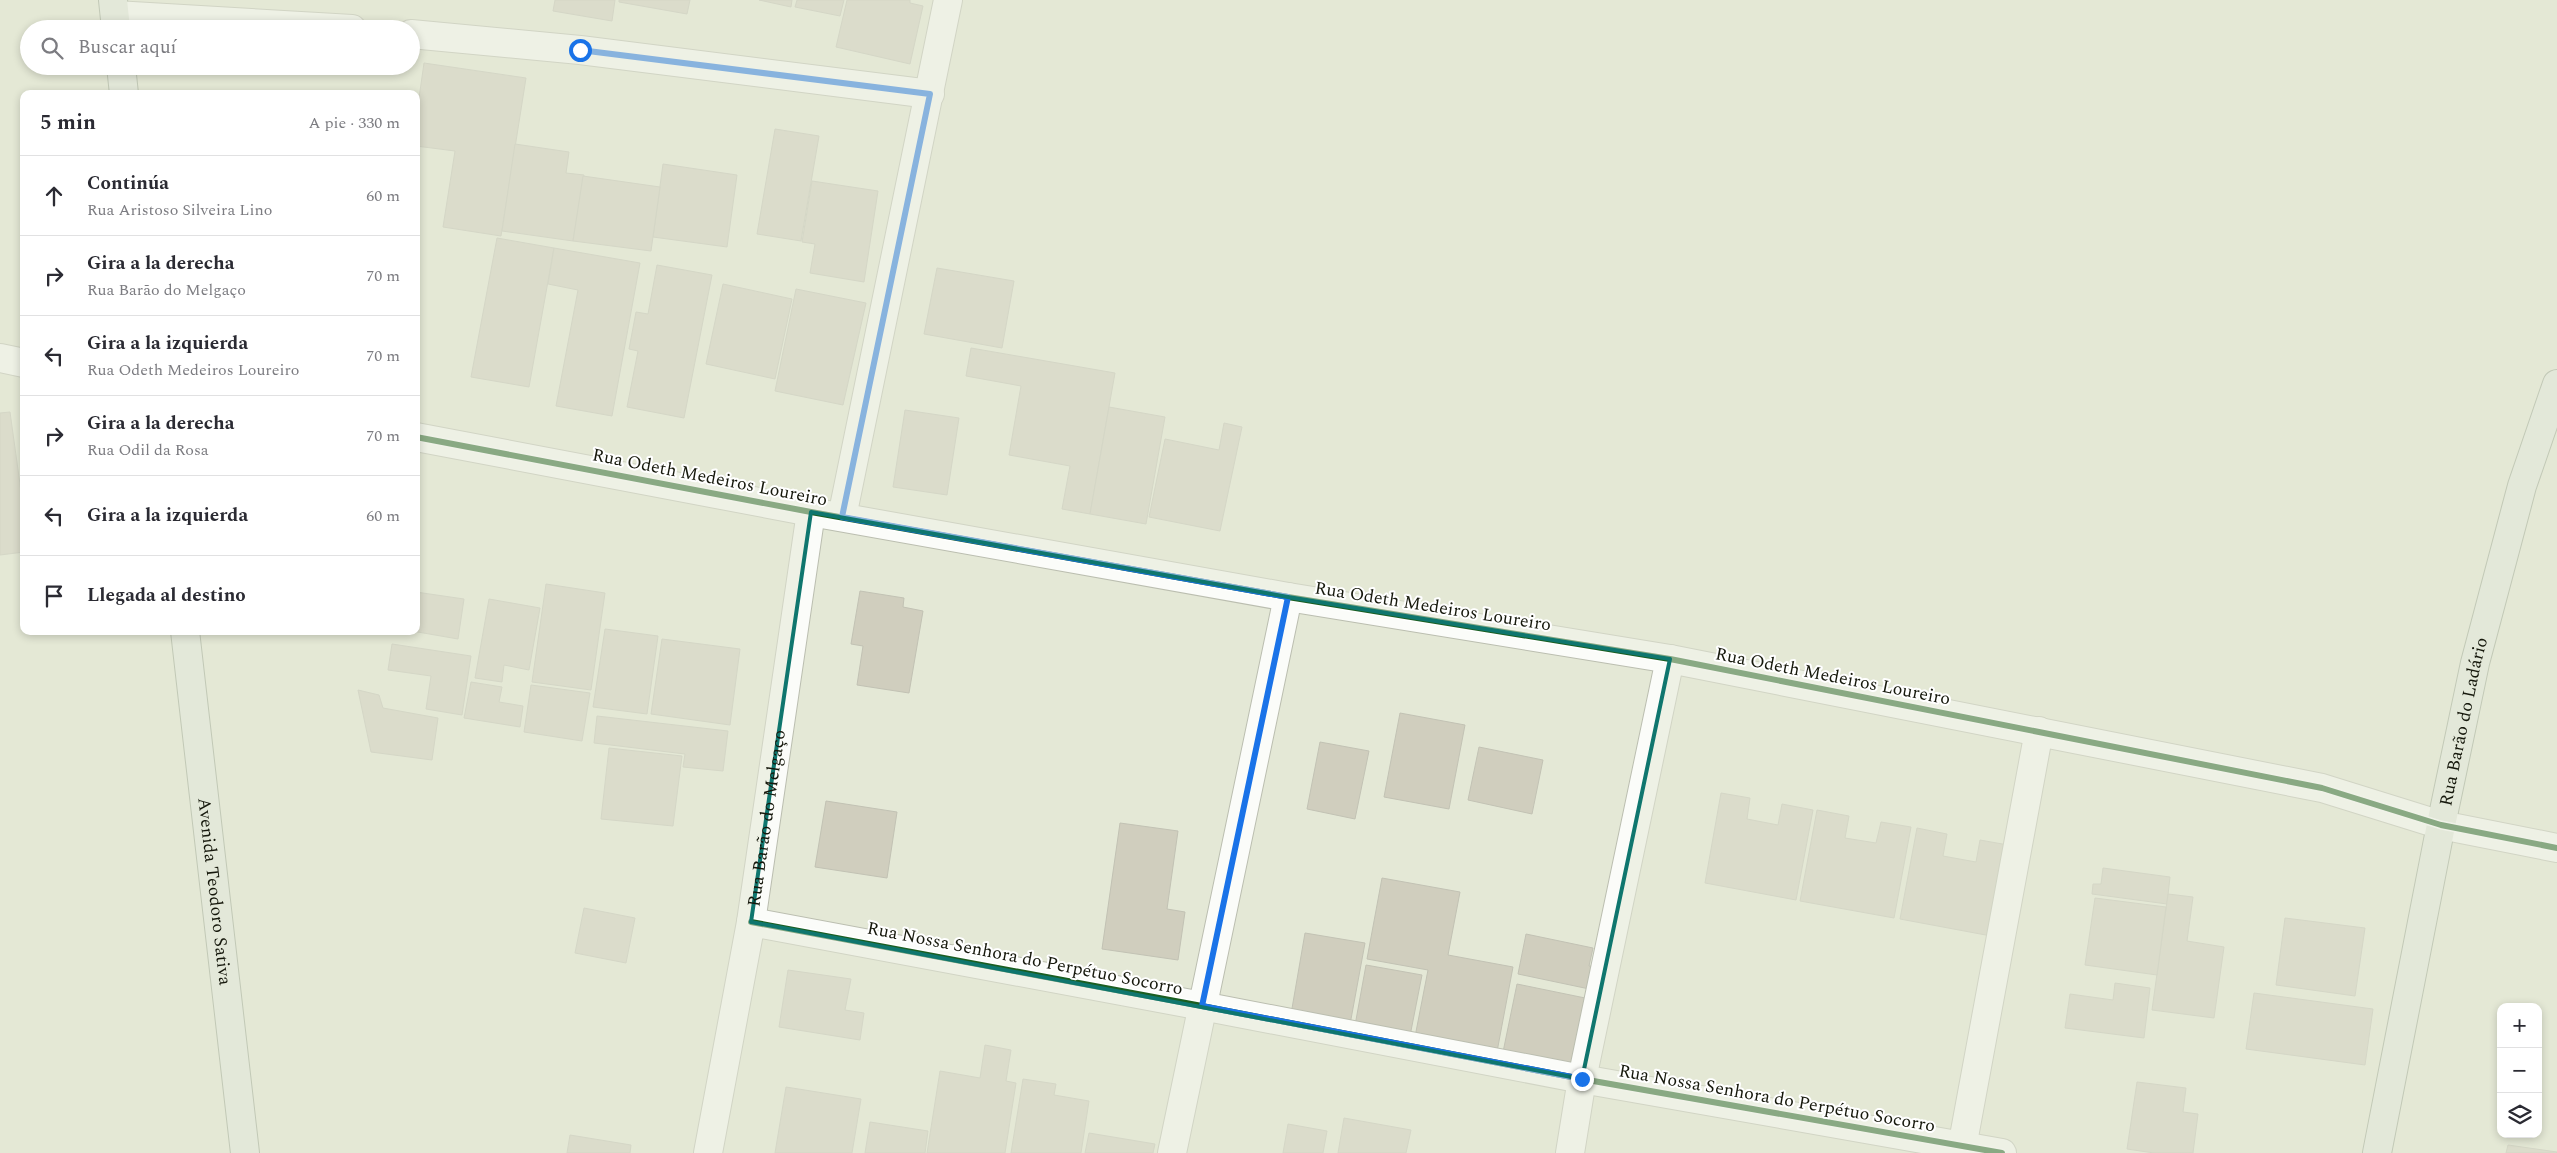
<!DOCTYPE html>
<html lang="es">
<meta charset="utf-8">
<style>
:root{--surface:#fff;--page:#f2f2f3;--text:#2b2b33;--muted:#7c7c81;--line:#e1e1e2}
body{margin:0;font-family:Spectral,serif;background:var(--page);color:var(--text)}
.controls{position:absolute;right:15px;bottom:15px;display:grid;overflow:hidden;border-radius:10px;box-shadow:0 2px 8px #0003}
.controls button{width:45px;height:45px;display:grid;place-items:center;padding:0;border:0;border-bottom:1px solid var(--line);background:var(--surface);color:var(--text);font:25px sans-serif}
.stop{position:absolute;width:15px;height:15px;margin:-11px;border:4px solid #1a73e8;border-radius:50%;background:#fff}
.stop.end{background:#1a73e8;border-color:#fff;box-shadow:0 1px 5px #0008}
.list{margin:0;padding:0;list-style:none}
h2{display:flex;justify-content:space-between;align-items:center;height:65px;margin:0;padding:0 20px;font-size:21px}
h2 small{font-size:16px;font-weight:400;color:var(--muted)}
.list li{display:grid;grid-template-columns:32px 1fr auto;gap:15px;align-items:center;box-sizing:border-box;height:80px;padding:0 20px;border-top:1px solid var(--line)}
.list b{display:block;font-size:19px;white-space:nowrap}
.list p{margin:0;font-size:16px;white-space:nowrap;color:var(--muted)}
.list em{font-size:16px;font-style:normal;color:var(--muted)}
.icon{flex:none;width:28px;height:28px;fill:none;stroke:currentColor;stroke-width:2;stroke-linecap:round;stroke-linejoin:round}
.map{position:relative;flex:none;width:2557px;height:1153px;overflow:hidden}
.search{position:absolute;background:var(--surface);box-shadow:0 2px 8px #0003;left:20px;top:20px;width:400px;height:55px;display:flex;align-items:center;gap:12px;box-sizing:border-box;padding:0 18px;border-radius:28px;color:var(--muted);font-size:19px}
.panel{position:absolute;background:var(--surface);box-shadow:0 2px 8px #0003;left:20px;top:90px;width:400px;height:545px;border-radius:10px}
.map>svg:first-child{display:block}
</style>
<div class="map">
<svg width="2557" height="1153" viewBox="0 0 2557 1153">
<rect width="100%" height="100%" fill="#e4e8d6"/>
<g fill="#d0cebe" stroke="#c2c2b4">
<polygon points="555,0 615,0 612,21 553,11"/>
<polygon points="619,0 690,0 687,14 619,2"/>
<polygon points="759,0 792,0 791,7"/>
<polygon points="797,0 844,0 840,16 795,7"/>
<polygon points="847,0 910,0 910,3 923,6 910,64 836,47"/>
<polygon points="424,63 526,78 501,236 443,227 455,151 416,146 416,119"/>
<polygon points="775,129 819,136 801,241 757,234"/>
<polygon points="515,144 569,152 566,173 584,175 573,241 502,231"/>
<polygon points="663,164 737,175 727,247 653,237"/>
<polygon points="583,176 660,187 651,251 573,241"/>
<polygon points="812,181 878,191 864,282 810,273 815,244 802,242"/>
<polygon points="497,238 554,248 529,387 471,377"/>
<polygon points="554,248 640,263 612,416 556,406 578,290 548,284"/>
<polygon points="657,265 712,275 684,418 627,407 638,351 629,349 636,312 648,314"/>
<polygon points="937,268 1014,281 1002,348 924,334"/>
<polygon points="723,284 792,299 775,379 706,364"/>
<polygon points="796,289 866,303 843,405 775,391"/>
<polygon points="971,348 1115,373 1090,514 1062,509 1070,466 1009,455 1021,386 966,376"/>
<polygon points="1109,407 1165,417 1146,524 1090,514"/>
<polygon points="905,410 959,418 947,495 893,487"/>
<polygon points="10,412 24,513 24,552 0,555 0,413"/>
<polygon points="1224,423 1242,427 1220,531 1149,517 1165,439 1219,450"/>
<polygon points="546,584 605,593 591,690 532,682"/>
<polygon points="860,591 904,598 903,607 923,611 909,693 857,685 863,646 851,644"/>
<polygon points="416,592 464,599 458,639 412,631 416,631"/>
<polygon points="489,599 540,608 529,670 504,665 502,682 475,678"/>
<polygon points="605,629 658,636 647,714 593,707"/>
<polygon points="662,639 740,649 730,725 651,714"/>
<polygon points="392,644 471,656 462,715 426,709 431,676 388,670"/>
<polygon points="471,682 502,687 499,702 523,706 520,727 464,718"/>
<polygon points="531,685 590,693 582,741 524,732"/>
<polygon points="358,690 379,695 383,708 438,718 432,760 371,752"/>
<polygon points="1400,713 1465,725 1449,809 1384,797"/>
<polygon points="597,716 728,731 723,771 683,767 685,754 594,743"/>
<polygon points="1320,742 1369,751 1355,819 1307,809"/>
<polygon points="1479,747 1543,760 1532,814 1468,800"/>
<polygon points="609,748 682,756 673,826 601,819"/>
<polygon points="1721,793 1750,798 1747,819 1778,825 1782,804 1813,810 1796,900 1705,883"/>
<polygon points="826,801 897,812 887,878 815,867"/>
<polygon points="1817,810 1849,816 1845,838 1876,843 1881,822 1911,827 1894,918 1800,901"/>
<polygon points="1120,823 1178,831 1167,909 1185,912 1178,960 1102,949"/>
<polygon points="1917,828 1947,834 1943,856 1976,862 1980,840 2008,845 1991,936 1900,919"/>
<polygon points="2103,868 2170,877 2167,904 2092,894 2093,884 2101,884"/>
<polygon points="1382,878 1460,892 1448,955 1513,967 1496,1057 1414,1042 1428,970 1367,959"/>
<polygon points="2168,894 2193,897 2187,941 2224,947 2214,1018 2152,1010"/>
<polygon points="2095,898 2166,907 2157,975 2085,965"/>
<polygon points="584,908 635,918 626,963 575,953"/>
<polygon points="2285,918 2365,928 2355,996 2276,985"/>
<polygon points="1305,933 1365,943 1349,1030 1290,1020"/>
<polygon points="1526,934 1593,948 1589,966 1599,967 1594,990 1518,974"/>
<polygon points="1366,965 1422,975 1409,1041 1354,1031"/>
<polygon points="788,970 851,979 845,1010 864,1013 860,1040 779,1027"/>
<polygon points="2115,983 2150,988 2144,1038 2065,1028 2070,994 2113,1000"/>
<polygon points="1517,984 1590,999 1574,1073 1502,1057"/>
<polygon points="2254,993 2373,1009 2365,1065 2246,1049"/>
<polygon points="985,1045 1011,1050 1006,1081 1016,1083 1005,1153 927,1153 940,1071 980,1078"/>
<polygon points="1023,1079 1056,1084 1054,1095 1089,1101 1081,1153 1011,1153"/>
<polygon points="2137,1082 2186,1088 2183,1112 2198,1114 2193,1153 2154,1153 2127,1149"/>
<polygon points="786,1087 861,1099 852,1153 775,1153"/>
<polygon points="1344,1118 1411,1130 1406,1153 1338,1153"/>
<polygon points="870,1122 928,1131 925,1153 865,1153"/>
<polygon points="1288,1124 1327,1131 1323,1153 1283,1153"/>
<polygon points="1089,1133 1155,1144 1153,1153 1085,1153"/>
<polygon points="570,1135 631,1145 630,1153 567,1153"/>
<polygon points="2508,1145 2557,1152 2557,1153 2506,1153"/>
</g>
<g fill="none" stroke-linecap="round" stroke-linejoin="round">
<defs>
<g id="street">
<polyline points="115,15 352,29"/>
<polyline points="411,34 580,50 930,94"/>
<polyline points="0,358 24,363"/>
<polyline points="416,437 811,512 1288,597 1670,659 2322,788 2441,825 2557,848"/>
<polyline points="842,517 948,0"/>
<polyline points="751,922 1202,1006 1582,1079 2002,1153"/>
<path id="s1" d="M708,1153L751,922L811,512"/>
<polyline points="1172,1153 1288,597"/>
<polyline points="1570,1153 1582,1079 1670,659"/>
<polyline points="1961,1153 2039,731"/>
</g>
<g id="primary">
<polyline points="113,0 116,29"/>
<polyline points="121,66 124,94"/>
<path id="s2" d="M185,631L245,1153"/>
<path id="s3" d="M2377,1153L2441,825L2475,663L2522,486L2557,384"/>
</g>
</defs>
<use href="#street" stroke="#bbbeb0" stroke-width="30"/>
<use href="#primary" stroke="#99a490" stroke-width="30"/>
<use href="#street" stroke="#fbfcf9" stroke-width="28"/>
<use href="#primary" stroke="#e2e8de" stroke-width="28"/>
<defs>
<g id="cycleway">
<polyline points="416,437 811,512 1288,597 1670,659 2322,788 2441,825 2557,848"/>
<polyline points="751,922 1202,1006 1582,1079 2002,1153"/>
</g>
</defs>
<use href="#cycleway" stroke="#fff" stroke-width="9"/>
<use href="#cycleway" stroke="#1b5e20" stroke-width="6"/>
</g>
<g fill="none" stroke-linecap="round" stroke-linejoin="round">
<polyline stroke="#1a73e8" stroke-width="6" points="580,50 930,94 842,517 1288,597 1202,1006 1582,1079"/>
</g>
<path d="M0 0H2557V1153H0ZM811,512L1288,597L1670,659L1582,1079L751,922Z" fill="#e4e8d6" fill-opacity=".55" fill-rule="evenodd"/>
<path fill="none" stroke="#0f766e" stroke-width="4" stroke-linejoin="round" d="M811,512L1288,597L1670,659L1582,1079L751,922Z"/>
<g text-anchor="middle" stroke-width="4" stroke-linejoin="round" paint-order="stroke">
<g font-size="18" fill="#16180c" stroke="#fff">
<text transform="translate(710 477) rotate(11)" y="6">Rua Odeth Medeiros Loureiro</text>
<text transform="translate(1433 606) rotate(9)" y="6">Rua Odeth Medeiros Loureiro</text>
<text transform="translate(1833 676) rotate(11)" y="6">Rua Odeth Medeiros Loureiro</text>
<text dy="6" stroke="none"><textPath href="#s3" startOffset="440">Rua Barão do Ladário</textPath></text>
<text dy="6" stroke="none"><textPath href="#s1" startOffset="340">Rua Barão do Melgaço</textPath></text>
<text dy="6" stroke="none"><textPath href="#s2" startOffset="262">Avenida Teodoro Sativa</textPath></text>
<text transform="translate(1025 958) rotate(11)" y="6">Rua Nossa Senhora do Perpétuo Socorro</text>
<text transform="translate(1777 1098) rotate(10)" y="6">Rua Nossa Senhora do Perpétuo Socorro</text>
</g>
</g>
</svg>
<div class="controls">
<button>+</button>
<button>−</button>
<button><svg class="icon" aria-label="layers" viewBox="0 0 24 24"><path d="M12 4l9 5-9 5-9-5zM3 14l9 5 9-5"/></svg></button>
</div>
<div class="stop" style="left:580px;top:50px"></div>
<div class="stop end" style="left:1582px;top:1079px"></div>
<div class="search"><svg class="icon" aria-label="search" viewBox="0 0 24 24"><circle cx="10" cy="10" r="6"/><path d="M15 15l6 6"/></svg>Buscar aquí</div>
<section class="panel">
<h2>5 min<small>A pie · 330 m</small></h2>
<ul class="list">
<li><svg class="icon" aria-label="ahead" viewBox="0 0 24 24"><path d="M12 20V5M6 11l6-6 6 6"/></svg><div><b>Continúa</b><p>Rua Aristoso Silveira Lino</p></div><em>60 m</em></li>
<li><svg class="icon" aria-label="right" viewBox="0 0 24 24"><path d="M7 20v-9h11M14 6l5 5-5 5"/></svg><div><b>Gira a la derecha</b><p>Rua Barão do Melgaço</p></div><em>70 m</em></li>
<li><svg class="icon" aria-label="left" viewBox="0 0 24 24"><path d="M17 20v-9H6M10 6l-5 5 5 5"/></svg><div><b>Gira a la izquierda</b><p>Rua Odeth Medeiros Loureiro</p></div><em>70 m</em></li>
<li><svg class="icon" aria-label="right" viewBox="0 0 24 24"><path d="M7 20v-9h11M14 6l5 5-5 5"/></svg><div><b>Gira a la derecha</b><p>Rua Odil da Rosa</p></div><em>70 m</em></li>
<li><svg class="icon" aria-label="left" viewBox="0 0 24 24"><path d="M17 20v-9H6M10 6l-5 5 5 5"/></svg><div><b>Gira a la izquierda</b></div><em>60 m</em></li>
<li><svg class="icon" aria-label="arrive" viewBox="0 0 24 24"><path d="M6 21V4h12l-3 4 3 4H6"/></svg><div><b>Llegada al destino</b></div></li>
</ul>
</section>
</div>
